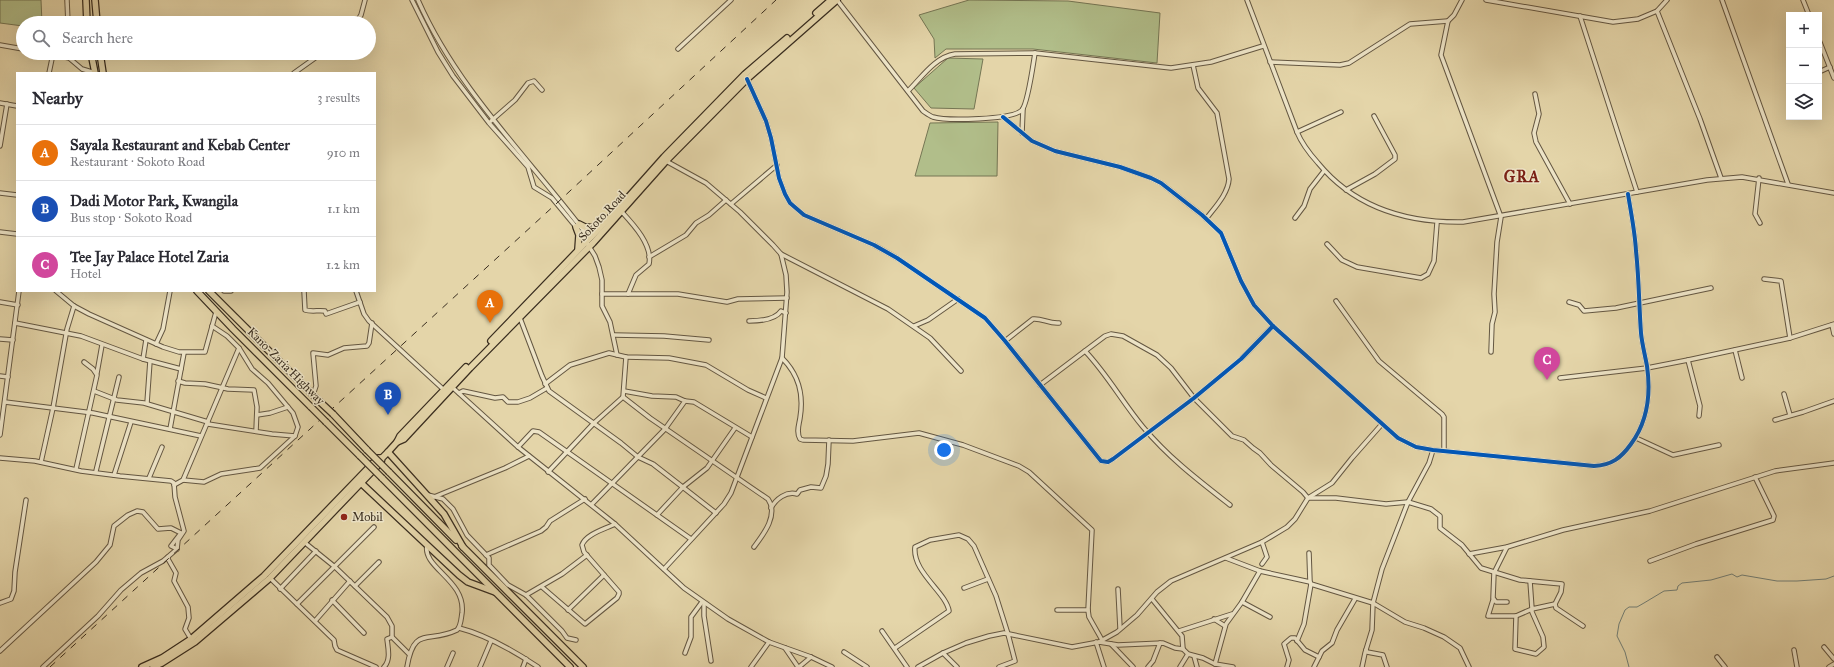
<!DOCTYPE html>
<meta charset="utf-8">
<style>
:root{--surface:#fff;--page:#f7f7f7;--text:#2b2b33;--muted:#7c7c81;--line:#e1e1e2;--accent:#111827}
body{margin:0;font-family:"IM FELL Great Primer",serif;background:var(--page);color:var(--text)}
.controls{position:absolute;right:12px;top:12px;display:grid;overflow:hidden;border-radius:0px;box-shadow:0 4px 16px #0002}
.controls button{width:36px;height:36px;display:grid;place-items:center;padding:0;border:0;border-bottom:1px solid var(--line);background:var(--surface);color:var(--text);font:20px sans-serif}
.you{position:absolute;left:944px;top:450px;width:14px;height:14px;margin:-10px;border:3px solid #fff;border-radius:50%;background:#1a73e8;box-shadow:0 0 0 6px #1a73e833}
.badge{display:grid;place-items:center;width:26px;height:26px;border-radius:50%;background:var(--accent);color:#fff;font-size:13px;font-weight:700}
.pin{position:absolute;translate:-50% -33px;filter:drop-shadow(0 1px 2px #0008)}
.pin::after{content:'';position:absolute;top:21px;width:14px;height:12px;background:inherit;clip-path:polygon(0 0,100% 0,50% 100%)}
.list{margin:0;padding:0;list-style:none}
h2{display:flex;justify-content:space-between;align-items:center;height:52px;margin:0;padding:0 16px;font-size:17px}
h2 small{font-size:13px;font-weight:400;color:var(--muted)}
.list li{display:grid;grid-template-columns:26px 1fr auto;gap:12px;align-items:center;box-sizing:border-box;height:56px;padding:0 16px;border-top:1px solid var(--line)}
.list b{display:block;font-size:15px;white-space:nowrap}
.list p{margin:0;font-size:13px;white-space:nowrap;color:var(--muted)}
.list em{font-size:13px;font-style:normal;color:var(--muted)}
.icon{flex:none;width:22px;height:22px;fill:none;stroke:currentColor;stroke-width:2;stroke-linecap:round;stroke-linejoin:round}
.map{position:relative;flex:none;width:1834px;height:667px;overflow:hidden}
.search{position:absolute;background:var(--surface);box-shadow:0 4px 16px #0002;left:16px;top:16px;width:360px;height:44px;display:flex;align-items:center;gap:10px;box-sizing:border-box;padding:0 14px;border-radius:22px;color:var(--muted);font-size:15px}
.panel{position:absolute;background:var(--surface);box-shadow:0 4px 16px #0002;left:16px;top:72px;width:360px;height:220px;border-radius:0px}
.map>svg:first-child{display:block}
</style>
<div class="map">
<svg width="1834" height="667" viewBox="0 0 1834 667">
<rect width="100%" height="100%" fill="#e4d5a9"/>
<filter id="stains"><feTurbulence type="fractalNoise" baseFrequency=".005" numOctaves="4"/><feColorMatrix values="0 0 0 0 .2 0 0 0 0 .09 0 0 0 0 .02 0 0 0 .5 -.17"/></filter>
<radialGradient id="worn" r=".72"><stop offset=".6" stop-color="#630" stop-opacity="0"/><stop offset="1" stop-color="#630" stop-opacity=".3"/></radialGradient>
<g fill="#b1be8a" stroke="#757654">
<polygon points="0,0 41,0 42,23 23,23 23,26 0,23"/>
<polygon points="969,0 1068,1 1160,13 1157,63 1033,49 946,49 935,58 934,39 919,15"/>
<polygon points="948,58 983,59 974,109 931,108 914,88"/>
<polygon points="998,122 997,176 915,176 930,123"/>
</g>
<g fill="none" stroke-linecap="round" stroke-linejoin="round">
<polyline stroke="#727f77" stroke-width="1" points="1629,667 1625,652 1617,636 1619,624 1625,610 1629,607 1637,607 1644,603 1664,591 1677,590 1678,586 1682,583 1711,580 1732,574 1737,577 1742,575 1777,581 1797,581 1826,579 1834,576"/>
<defs>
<g id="minor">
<polyline points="67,0 68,23"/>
<polyline points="412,0 438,52 453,76 489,123 528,167 534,187 552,198 576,227"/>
<path d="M418,0C458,91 531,160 590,239"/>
<path d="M837,0L923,111C926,113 930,116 933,117C946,121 1013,120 1022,110C1028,103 1033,65 1035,53"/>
<path d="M1247,0L1297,132C1302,144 1309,153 1318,163C1355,208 1406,223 1463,222L1707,180L1742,177L1834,193"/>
<polyline points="1462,0 1454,15 1448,21 1441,55 1501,217 1497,242 1494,294 1495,312 1492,324 1491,352"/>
<polyline points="1486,0 1613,22 1638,19 1657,11 1667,0"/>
<polyline points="1722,0 1788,184"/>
<polyline points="1803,0 1809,15"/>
<polyline points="1657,11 1700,119 1721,178"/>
<polyline points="1580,16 1637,192"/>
<polyline points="356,23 361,15 365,0"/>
<polyline points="1819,40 1834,78"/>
<polyline points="0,45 23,49"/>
<polyline points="678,49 731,0"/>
<polyline points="48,53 69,58 82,69 95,73"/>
<polyline points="1270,62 1340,65 1349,63 1410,24 1448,21"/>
<path d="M1193,65L1198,88L1217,113L1229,179C1228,194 1215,207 1206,219"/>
<polyline points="1819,72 1830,67"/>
<polyline points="49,73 53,54"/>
<polyline points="294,73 322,53"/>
<polyline points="747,79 766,121 771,138 779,178 785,194 790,203 804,215 874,245 897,258 985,318 1005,341 1101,461 1108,462 1113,459 1194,398 1241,359 1273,326"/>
<path d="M908,91C922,77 935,57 955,54L1035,53L1171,68L1211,62L1263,46"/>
<polyline points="1535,94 1539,114 1534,133 1536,142 1570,204"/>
<polyline points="0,103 17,106"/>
<path d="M1003,117L1032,141L1055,151L1120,167L1151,178L1161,183L1202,215L1221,233L1241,281L1254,305L1273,326L1398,438L1416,447L1433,450L1594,466C1612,465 1621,458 1631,444C1648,421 1651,394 1647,366C1645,355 1642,344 1641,333C1639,306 1639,278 1636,251C1635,232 1631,213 1628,194"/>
<polyline points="491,121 515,100 528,83 534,81 542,90"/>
<polyline points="1297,132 1341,112"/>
<polyline points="1022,133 1023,109"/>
<polyline points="0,146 7,104"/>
<polyline points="1759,178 1755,214 1760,223"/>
<polyline points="1346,190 1375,174 1395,159 1395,155 1374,116"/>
<polyline points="0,193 17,195"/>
<polyline points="731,204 777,165"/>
<path d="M621,211C633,224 653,245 649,264L636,275L628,294"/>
<polyline points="1295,218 1304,206 1310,189 1324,171"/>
<polyline points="0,232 17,234"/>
<polyline points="580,232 595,256 599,267 602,280 602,306 610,322 617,355"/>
<polyline points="1327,244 1342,260 1357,267 1421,278 1428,274 1434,261 1437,223"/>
<polyline points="781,254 888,309 930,338 961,371"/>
<polyline points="649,257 686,235 696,223 709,215 726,200"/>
<polyline points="1764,279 1781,281 1790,338"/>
<polyline points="56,291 74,306 89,314 163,347 179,352 205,352 216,312"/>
<polyline points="224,291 231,291"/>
<path d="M304,291L305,310C311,312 319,310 325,311L326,314L360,302"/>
<polyline points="356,291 364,314 369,321 444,390"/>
<polyline points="602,294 678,294 727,302 738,299 787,298"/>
<polyline points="1336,301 1379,361 1442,414 1444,417 1444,451"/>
<polyline points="0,302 18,305"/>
<polyline points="1569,302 1579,305 1584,311 1616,308 1711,288"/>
<polyline points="520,318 542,376 549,391 621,443 638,457 653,464 716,513"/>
<path d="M749,321C759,321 775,320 781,311L786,313"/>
<polyline points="15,323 81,336 143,359 181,369"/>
<polyline points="1832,325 1834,334"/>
<polyline points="914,326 928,320 958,299"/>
<polyline points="614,335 664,336 709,340"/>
<polyline points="0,339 13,340"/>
<path d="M1005,341L1033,319C1042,318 1049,324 1059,323"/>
<polyline points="156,344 163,329 170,291"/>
<polyline points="1735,350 1742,378"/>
<polyline points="1085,351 1105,336 1111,334 1123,336 1157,355 1171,368 1194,398 1232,436 1244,440 1253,448 1260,453 1271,465 1303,492 1308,498 1336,498 1386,504 1408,502 1431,509 1440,516 1440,528 1462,545 1481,568 1520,580 1562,584 1561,592 1555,604 1556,608 1583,626"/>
<path d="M782,358C799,375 804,394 800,418C799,425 796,432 800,439L803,440L853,441L919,433L963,445L1019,466L1029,472L1092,530L1088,610L1089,617L1102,640"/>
<polyline points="143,359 146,340"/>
<polyline points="1688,360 1700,406 1699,416"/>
<polyline points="97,373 102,345"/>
<polyline points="0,376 8,377"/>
<polyline points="1560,378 1647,368 1688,360 1790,338 1834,324"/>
<polyline points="178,381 185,383 205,384 228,389 254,390 257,407 256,431"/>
<polyline points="545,384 570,365 609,353 626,357 669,358 706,365 748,390 766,398"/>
<path d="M1040,385L1085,351C1107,374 1123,403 1143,427C1169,458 1198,480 1230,505"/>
<polyline points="452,387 518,447 615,524 684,588 728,619 769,642 811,657 832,667"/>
<polyline points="94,391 117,400 144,403 208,422"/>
<polyline points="624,391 652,396 676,397 685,401 694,402 752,437"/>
<polyline points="459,393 463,391 495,398 503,397 508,402 518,402 530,398 547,388"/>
<polyline points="1784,394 1790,415"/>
<polyline points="313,395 316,386 313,353 328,355 344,348 367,346 369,343 372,323"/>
<path d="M623,397L650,418L768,499C779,515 763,535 754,547"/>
<polyline points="5,402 93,413 201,436"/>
<polyline points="147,403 150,361"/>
<polyline points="257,415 270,413 288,407"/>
<polyline points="1775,420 1803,412 1834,401"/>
<polyline points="208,424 272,434 295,436"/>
<polyline points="170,429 184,353"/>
<polyline points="0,435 19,291"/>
<polyline points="1636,438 1673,455 1719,445"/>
<polyline points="518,447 533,431 539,432 691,539"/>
<polyline points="0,458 35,461 81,471 120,476 171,481 174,483 175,497 184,531 178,540 177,549 163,561 141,573 121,590 98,616 43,667"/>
<polyline points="41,462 53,408 67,329 74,306"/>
<polyline points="76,469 97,375 93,369 84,362"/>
<polyline points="96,471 119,377"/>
<polyline points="548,472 594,423 623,397 626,357"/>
<polyline points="114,475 131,422"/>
<polyline points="149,478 162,447"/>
<polyline points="183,480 204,482 221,474 260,468 295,436 298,427 293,413 268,383 252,369 239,348 227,336 212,326"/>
<polyline points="174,485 183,480 239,348"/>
<polyline points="428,495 443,499 453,509 467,535 489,558 489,565 508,585 526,595 562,631 567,638 576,640"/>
<polyline points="434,497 505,468 529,456"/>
<polyline points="592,504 665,429 685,401"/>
<path d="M771,508C776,499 786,491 797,494L800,490L811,487L821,488L826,476L828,464L829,440"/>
<polyline points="657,515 683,487 707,468 735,428"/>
<polyline points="304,542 335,567 387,617 392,626 392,637 409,654"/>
<polyline points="1507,547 1494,573 1493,598 1496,602 1507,602"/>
<polyline points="1309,553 1310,582"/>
<polyline points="1469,554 1507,547 1563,530 1650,511 1775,471 1834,463"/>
<polyline points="486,555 541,531 546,527 550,521 585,499"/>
<polyline points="168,557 168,559 176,573 174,581 188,607 189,618 185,629 191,639"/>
<polyline points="1226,558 1260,571 1310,582 1311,584 1373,603 1405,622 1424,628 1444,637 1460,648 1469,667"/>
<polyline points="1650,561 1696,544 1773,520 1774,516 1755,477"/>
<polyline points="1262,564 1267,557 1262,542"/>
<polyline points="664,569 724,504 731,493 782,358 787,292 786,275 781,254 773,245 740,212 706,183 666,161"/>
<polyline points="270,578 334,640 335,646 337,650 376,667"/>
<polyline points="1530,581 1532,609 1516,616 1515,649 1536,654 1544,647 1543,637 1532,612 1532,609 1555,604"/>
<polyline points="355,586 379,562"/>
<path d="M542,587L585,624L617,598L619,594V592L584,552L582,545C586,534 605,529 615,524"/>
<polyline points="964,588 988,579"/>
<polyline points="280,589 316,551"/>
<polyline points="1118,589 1120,628"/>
<polyline points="526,595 562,574 587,555"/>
<polyline points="1152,599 1182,636 1183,649"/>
<polyline points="332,600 364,633"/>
<polyline points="1493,600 1488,616 1516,616"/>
<polyline points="1242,602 1270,617"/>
<polyline points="0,603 11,599 14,591 15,572 26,500"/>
<polyline points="704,603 704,616 711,661"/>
<polyline points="297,604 374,527"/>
<polyline points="568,610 604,575"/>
<polyline points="1057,610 1088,610"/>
<polyline points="1214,619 1225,626"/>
<polyline points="315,621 350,581"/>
<path d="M459,628C487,635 514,651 538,667"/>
<polyline points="882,631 907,667"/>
<polyline points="1179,631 1232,614"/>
<polyline points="1297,641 1304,624 1311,584"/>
<polyline points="1096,642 1104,667"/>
<polyline points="1099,642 1117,632 1137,615 1157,592 1171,581 1262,542 1287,527 1295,519 1308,498 1332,483 1352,458 1382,424"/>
<polyline points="1111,644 1133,667"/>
<polyline points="1824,647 1834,659"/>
<polyline points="785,648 798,667"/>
<path d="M895,648L949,611C946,592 912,572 915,547L930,540L959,535L968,539L974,546L996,596L1008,634L1015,661L999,667"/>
<polyline points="1366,650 1367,652 1383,655 1387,667"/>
<polyline points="1794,650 1797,667"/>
<polyline points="0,651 96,562 110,545 114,526 128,515 137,511 143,512 158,529 171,528 181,533 171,546 177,549"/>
<polyline points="844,652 867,667"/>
<polyline points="685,653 691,637 691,617 702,602"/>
<polyline points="943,653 957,667"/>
<polyline points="1194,656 1197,667"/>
<polyline points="1717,657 1725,667"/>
<polyline points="1215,664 1226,624 1242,602 1260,571"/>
<path d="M384,667C391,660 388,648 387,639L392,637"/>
<path d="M407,667C414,625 428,644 457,630C461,626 461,619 462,613C466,580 422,568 427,545"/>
<polyline points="447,667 453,653"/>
<polyline points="480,667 491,641"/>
<polyline points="523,667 526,659"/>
<polyline points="751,667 769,642"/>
<polyline points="799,667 811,657"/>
<polyline points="918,667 943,653 966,643 989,636 1004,633 1072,647 1099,642 1118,645 1163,643 1175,648 1183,649 1188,654 1203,658 1215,664 1233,667"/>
<polyline points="1148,667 1153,661 1160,643"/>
<polyline points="1180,667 1188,654"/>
<polyline points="1287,667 1289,660 1284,644 1291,638 1295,638 1305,650 1319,657"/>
<polyline points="1314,667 1322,651 1332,643 1337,630 1355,599"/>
<polyline points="1362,667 1365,653 1372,630 1373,603 1382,569 1408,502 1429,463 1433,450"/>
<polyline points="1829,667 1834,664"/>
</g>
<g id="primary">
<polyline points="816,13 831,0"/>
<polyline points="579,224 585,227 599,228"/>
<polyline points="576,227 579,235 578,249"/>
<polyline points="491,341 616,211 664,157 745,74 787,38"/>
<polyline points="397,442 400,436 466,367"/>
<polyline points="388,452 397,442 404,439 470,368 593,243 666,161 747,79 837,0"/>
</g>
<g id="trunk">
<polyline points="86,0 87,23"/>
<polyline points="95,0 97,23"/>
<polyline points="91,53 95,73"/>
<polyline points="100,53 103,73"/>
<polyline points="197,291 233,329 311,407"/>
<polyline points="209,291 319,401"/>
<polyline points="333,414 367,450"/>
<polyline points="326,422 360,456"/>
<polyline points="389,472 456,540"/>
<polyline points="382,478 570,667"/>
<polyline points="360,482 459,575 468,582 495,592"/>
<polyline points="462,546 583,667"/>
<polyline points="142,667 162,658 191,639 264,576 378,458 381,458"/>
<polyline points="153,667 162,663 195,642 270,578 381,462 382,458 388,452 444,514 463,547"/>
</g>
</defs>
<use href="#minor" stroke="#645742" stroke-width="5.5"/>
<use href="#primary" stroke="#392d1f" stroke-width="8"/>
<use href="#trunk" stroke="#392d1f" stroke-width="8"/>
<use href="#minor" stroke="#ede4c7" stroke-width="3.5"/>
<use href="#primary" stroke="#e4d5a9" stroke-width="5.5"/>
<use href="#trunk" stroke="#e4d5a9" stroke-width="5.5"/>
<polyline stroke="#392d1f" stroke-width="1" stroke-dasharray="7 7" stroke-linecap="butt" points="50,667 557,203 776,0"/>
<defs>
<g id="trunk-bridge">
<polyline points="319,401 333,414"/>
<polyline points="311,407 326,422"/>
<polyline points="367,450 389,472"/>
<polyline points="360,456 382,478"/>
</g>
</defs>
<use href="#trunk-bridge" stroke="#392d1f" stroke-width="8" stroke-linecap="butt"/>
<use href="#trunk-bridge" stroke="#e4d5a9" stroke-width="5.5"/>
<defs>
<g id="cycleway">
<polyline points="747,79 766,121 771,138 779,178 785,194 790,203 804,215 874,245 897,258 985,318 1005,341 1101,461 1108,462 1113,459 1194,398 1241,359 1273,326"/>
<path d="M1003,117L1032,141L1055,151L1120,167L1151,178L1161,183L1202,215L1221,233L1241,281L1254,305L1273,326L1398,438L1416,447L1433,450L1594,466C1612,465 1621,458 1631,444C1648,421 1651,394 1647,366C1645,355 1642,344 1641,333C1639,306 1639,278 1636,251C1635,232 1631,213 1628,194"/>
</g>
</defs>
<use href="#cycleway" stroke="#ede4c7" stroke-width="6"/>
<use href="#cycleway" stroke="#0057b8" stroke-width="4"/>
</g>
<circle fill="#8f2418" stroke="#ede4c7" stroke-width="1.5" cx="344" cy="517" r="4"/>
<g text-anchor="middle" stroke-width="3" stroke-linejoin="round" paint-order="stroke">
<g font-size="12" fill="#392d1f" stroke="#ede4c7">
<text transform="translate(602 216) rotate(-47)" y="4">Sokoto Road</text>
<text transform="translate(286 366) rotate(45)" y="4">Kano-Zaria Highway</text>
</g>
<g font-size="12" fill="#392d1f" stroke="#ede4c7" text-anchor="start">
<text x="352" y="521">Mobil</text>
</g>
<g font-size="16" font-weight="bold" letter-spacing="1" fill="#7a1f14" stroke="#ede4c7">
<text x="1522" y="182">GRA</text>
</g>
</g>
<rect width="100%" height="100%" filter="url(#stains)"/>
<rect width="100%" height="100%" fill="url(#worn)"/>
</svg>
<div class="controls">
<button>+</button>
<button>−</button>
<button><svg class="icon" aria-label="layers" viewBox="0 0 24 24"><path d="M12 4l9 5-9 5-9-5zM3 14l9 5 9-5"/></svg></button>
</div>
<div class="you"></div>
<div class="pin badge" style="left:490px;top:323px;background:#e8710a">A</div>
<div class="pin badge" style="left:388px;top:415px;background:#1a4fb4">B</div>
<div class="pin badge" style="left:1547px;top:380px;background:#d1479c">C</div>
<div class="search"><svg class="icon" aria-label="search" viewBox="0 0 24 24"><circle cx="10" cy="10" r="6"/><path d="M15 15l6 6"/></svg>Search here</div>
<section class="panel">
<h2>Nearby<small>3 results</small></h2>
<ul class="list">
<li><span class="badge" style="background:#e8710a">A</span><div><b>Sayala Restaurant and Kebab Center</b><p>Restaurant · Sokoto Road</p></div><em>910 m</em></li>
<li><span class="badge" style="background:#1a4fb4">B</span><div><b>Dadi Motor Park, Kwangila</b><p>Bus stop · Sokoto Road</p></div><em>1.1 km</em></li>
<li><span class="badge" style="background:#d1479c">C</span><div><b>Tee Jay Palace Hotel Zaria</b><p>Hotel</p></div><em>1.2 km</em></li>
</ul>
</section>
</div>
